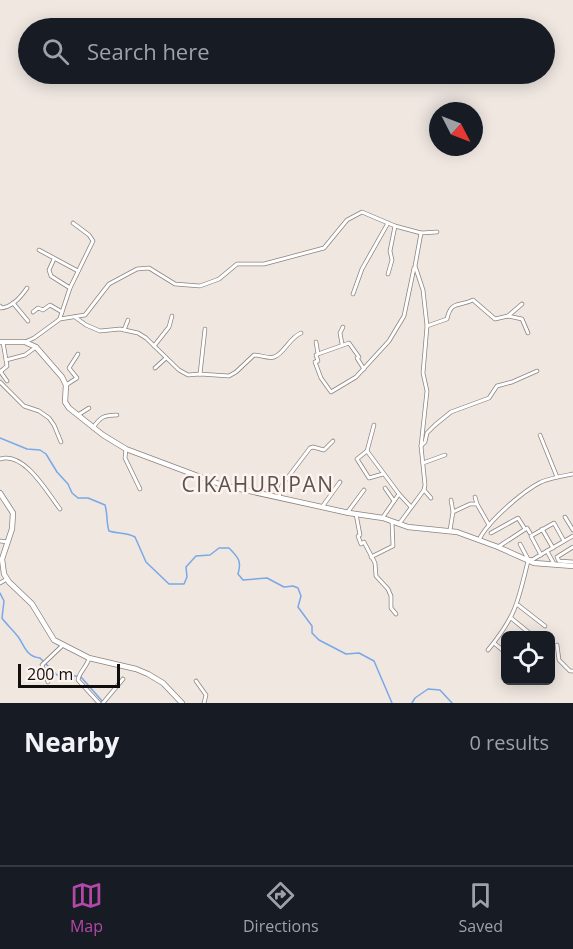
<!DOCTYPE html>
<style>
:root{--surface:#171b24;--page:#20242c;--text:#f1f3f6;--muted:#9ea1a6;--line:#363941;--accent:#b448a8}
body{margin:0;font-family:"Open Sans",sans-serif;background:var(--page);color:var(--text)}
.controls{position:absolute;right:18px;bottom:18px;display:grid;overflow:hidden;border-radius:9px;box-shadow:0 3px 15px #0003}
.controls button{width:54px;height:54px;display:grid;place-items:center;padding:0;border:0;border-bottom:2px solid var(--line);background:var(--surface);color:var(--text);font:30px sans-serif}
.compass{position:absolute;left:429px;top:102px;width:54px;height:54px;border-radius:50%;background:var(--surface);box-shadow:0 3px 15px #0003;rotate:132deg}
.scale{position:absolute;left:18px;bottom:15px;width:102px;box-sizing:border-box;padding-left:6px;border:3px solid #120e0d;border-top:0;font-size:16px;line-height:21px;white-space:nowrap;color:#120e0d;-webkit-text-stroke:4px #fef4ef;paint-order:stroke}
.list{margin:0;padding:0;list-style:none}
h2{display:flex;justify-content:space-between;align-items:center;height:78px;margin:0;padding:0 24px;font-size:26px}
h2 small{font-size:20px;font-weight:400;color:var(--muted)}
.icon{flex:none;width:33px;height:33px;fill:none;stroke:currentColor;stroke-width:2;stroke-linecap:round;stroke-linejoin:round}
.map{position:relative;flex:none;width:573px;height:703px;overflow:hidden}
.search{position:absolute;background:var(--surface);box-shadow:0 3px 15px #0003;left:18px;right:18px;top:18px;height:66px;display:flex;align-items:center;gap:15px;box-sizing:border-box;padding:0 21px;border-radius:33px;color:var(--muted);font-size:22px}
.sheet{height:162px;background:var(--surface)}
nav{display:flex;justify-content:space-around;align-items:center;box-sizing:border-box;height:84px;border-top:2px solid var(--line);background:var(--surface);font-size:16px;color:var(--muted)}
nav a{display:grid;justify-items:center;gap:3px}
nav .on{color:var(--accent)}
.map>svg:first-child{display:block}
</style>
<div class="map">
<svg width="573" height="703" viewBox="0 0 573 703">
<rect width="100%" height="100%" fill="#f0e7e1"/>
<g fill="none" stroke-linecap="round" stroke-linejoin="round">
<g stroke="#79a8e9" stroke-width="1.5">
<path d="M0,438L27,449L40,450L46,454L57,472L68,484L72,493L78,498H88L105,505C108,515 106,522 109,531C118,534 126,532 135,537L146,562L169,584H184L187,577L186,567L196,556L210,555L219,548H229C238,557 242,561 238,574L243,580L267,578L284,587L293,586L298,588L301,596L298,607L312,626V633L319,640L346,654L359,653L374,661L392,703"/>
<path d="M0,593L4,601L2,618C7,625 14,631 19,638C25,647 27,657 40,658L57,675H70L81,677L103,702"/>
<polyline points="412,703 415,698 428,689 440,690 452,703"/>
</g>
<defs>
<g id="street">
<polyline points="39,250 78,271"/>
<polyline points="54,259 49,270 51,276 70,288"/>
<polyline points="388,274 392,260 390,251 395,226"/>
<polyline points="353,294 362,269 388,223"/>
<polyline points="13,303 28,321"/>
<path d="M0,306L1,308C13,307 21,297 27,288"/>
<polyline points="33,312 38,308 43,310 50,305 62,312"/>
<polyline points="508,316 522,304"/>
<path d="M75,317L86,325L100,331L120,329L138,333L146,338L179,370L188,375L200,374L229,376L236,372L254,355C261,355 268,359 274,357C284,354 289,338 301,333"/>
<polyline points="60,318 70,288 93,241 89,235 73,223"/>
<path d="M427,326L447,319C451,300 459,307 473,300L495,319L508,316L522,319L528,333"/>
<polyline points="124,330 128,320"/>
<polyline points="25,342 34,338 60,319 85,315 109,284 137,269 149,268 175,284 200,286 219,279 237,264 264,264 324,248 347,220 362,212 395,226 421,233"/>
<polyline points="316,342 318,354 316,355 318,361 315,362 321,378 331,392 356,377 389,341 404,316 414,268"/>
<polyline points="342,344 340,333 343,327"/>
<polyline points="154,346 169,327 172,316"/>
<polyline points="318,354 349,343 359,357 357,358 364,369"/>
<polyline points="6,360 25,355 36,347"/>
<polyline points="155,368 166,358"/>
<polyline points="0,371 7,381"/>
<polyline points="0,372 7,366 3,342"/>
<polyline points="200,374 205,329"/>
<polyline points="0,382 24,406 39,411 49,418 54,425 61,442"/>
<polyline points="66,385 77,378 69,368 78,354"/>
<polyline points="78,415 89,408"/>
<path d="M93,428C100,417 104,415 117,415"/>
<polyline points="540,435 557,477"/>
<polyline points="421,446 425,442 427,433 435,425 451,412 489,398 497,386 512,382 537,371"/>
<polyline points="126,449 125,458 140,489"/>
<polyline points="367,451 374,425"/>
<path d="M0,459C24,451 47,492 60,509"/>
<polyline points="423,463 445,455"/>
<polyline points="385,488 394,501"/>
<polyline points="424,490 431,498"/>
<polyline points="399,494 411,507"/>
<polyline points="279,497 282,485 310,448 313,447 324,450 333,441"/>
<polyline points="475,497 477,504"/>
<polyline points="322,507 340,482"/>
<polyline points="453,512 470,504 477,504 489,525"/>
<polyline points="347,513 364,490"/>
<polyline points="356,514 360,535 358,536 361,544 364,542 375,563 376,576 388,589 391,596 391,608 396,614"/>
<polyline points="383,517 399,494 367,451 357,459 369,478 383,474"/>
<polyline points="565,517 573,530"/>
<polyline points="399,524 424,490 425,485 421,446 427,391 423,373 427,326 423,290 415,266 421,233 437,232"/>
<polyline points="542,529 553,548"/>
<polyline points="450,530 453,512 451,500"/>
<polyline points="491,533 518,518 525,529"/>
<path d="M479,540C487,522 523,491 541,482C551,478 563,476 573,474"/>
<polyline points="0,541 8,542"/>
<polyline points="520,544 528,559 532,560 547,551"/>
<polyline points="498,547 527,528 530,533"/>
<polyline points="573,547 557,557 559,561 573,562"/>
<polyline points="541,555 531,536 554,523 564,541"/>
<polyline points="371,557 393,546 392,522"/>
<polyline points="554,564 547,551 573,536"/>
<polyline points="0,583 7,579"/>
<polyline points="518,605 545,626"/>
<polyline points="511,618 533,636"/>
<polyline points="494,643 506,653"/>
<polyline points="557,645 559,660 570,671 573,671"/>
<path d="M488,650C516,616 518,602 528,561"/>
<path d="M89,658C87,667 79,672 78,680L99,703"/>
<polyline points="196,681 206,695 204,703"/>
<polyline points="48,682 42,665 63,645"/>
<polyline points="103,703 123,679"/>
</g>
<g id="secondary">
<polyline points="0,342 25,342 36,347 62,377 66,385 65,402 69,408 103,435 126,449 222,485 349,513 383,518 408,527 457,532 498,547 534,563 573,566"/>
<polyline points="0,493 13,513 12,529 2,559 4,574 9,582 32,604 54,640 89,658 136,669 148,674 163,683 182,703"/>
</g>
</defs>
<use href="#street" stroke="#8c837f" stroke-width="4.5"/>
<use href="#secondary" stroke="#8c837f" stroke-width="6"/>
<use href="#street" stroke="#fff" stroke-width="3"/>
<use href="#secondary" stroke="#fff" stroke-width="4.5"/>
</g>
<g text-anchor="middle" stroke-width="5" stroke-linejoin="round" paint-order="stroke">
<g font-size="21" letter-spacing="1.5" fill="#5c5450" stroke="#fef4ef">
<text x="258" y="492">CIKAHURIPAN</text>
</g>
</g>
</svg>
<div class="controls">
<button><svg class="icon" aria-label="locate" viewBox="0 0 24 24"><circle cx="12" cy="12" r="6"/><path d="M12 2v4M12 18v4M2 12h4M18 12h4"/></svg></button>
</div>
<svg class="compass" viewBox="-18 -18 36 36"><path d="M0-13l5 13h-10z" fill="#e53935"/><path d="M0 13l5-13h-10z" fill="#9ea1a6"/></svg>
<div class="scale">200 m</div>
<div class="search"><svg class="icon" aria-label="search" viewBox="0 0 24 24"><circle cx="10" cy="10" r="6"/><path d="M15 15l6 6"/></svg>Search here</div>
</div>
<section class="sheet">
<h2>Nearby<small>0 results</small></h2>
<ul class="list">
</ul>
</section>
<nav>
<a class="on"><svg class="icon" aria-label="map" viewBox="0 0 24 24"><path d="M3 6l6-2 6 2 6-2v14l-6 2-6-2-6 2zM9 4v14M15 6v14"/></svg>Map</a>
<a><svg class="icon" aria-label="directions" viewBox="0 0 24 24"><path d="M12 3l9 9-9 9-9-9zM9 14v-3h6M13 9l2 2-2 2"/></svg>Directions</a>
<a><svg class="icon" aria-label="saved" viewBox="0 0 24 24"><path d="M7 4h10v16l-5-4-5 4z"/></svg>Saved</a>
</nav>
